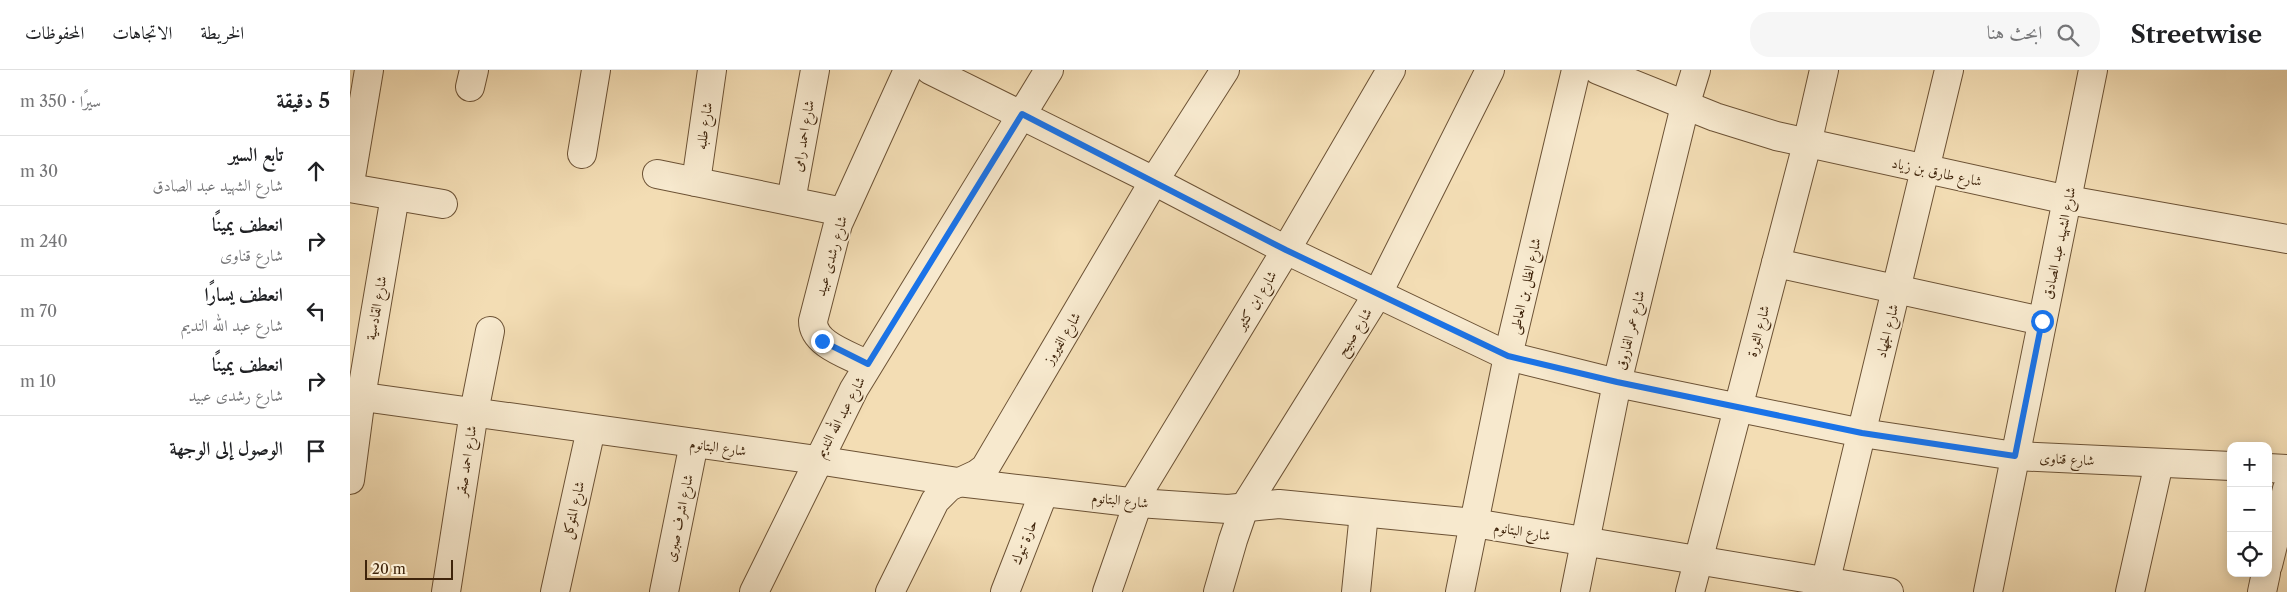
<!DOCTYPE html>
<html lang="ar">
<meta charset="utf-8">
<style>
:root{--surface:#fff;--page:#f6f6f6;--text:#202124;--muted:#757577;--line:#e0e0e0}
body{margin:0;font-family:"Libre Caslon Text",Amiri,serif;background:var(--page);color:var(--text);direction:rtl}
.controls{position:absolute;right:15px;bottom:15px;display:grid;overflow:hidden;border-radius:10px;box-shadow:0 2px 12px #0003}
.controls button{width:45px;height:45px;display:grid;place-items:center;padding:0;border:0;border-bottom:1px solid var(--line);background:var(--surface);color:var(--text);font:25px sans-serif}
.scale{position:absolute;left:15px;bottom:12px;width:88px;box-sizing:border-box;padding-left:5px;border:2px solid #3f240b;border-top:0;font-size:14px;line-height:18px;white-space:nowrap;color:#3f240b;-webkit-text-stroke:4px #f7e9ce;paint-order:stroke}
.stop{position:absolute;width:15px;height:15px;margin:-11px;border:4px solid #1a73e8;border-radius:50%;background:#fff}
.stop.end{background:#1a73e8;border-color:#fff;box-shadow:0 1px 5px #0008}
.list{margin:0;padding:0;list-style:none}
h2{display:flex;justify-content:space-between;align-items:center;height:65px;margin:0;padding:0 20px;font-size:21px}
h2 small{font-size:16px;font-weight:400;color:var(--muted)}
.list li{display:grid;grid-template-columns:32px 1fr auto;gap:15px;align-items:center;box-sizing:border-box;height:70px;padding:0 20px;border-top:1px solid var(--line)}
.list b{display:block;font-size:19px;white-space:nowrap}
.list p{margin:0;font-size:16px;white-space:nowrap;color:var(--muted)}
.list em{font-size:16px;font-style:normal;color:var(--muted)}
.icon{flex:none;width:28px;height:28px;fill:none;stroke:currentColor;stroke-width:2;stroke-linecap:round;stroke-linejoin:round}
.map{position:relative;flex:none;width:1937px;height:522px;overflow:hidden;direction:ltr}
header{display:flex;align-items:center;gap:30px;box-sizing:border-box;height:70px;padding:0 25px;background:var(--surface);border-bottom:1px solid var(--line)}
header strong{font-size:24px}
nav{display:flex;gap:28px;margin-inline-start:auto;font-size:18px}
.search{width:350px;height:45px;background:var(--page);display:flex;align-items:center;gap:12px;box-sizing:border-box;padding:0 18px;border-radius:20px;color:var(--muted);font-size:19px}
main{display:flex}
aside{flex:1;background:var(--surface)}
.map>svg:first-child{display:block}
</style>
<header>
<strong>Streetwise</strong>
<div class="search"><svg class="icon" aria-label="search" viewBox="0 0 24 24"><circle cx="10" cy="10" r="6"/><path d="M15 15l6 6"/></svg>ابحث هنا</div>
<nav><a>الخريطة</a><a>الاتجاهات</a><a>المحفوظات</a></nav>
</header>
<main>
<div class="map">
<svg width="1937" height="522" viewBox="0 0 1937 522">
<rect width="100%" height="100%" fill="#f3ddb4"/>
<filter id="stains"><feTurbulence type="fractalNoise" baseFrequency=".004" numOctaves="4"/><feColorMatrix values="0 0 0 0 .2 0 0 0 0 .09 0 0 0 0 .02 0 0 0 .5 -.17"/></filter>
<radialGradient id="worn" r=".72"><stop offset=".6" stop-color="#630" stop-opacity="0"/><stop offset="1" stop-color="#630" stop-opacity=".3"/></radialGradient>
<g fill="none" stroke-linecap="round" stroke-linejoin="round">
<defs>
<g id="minor">
<polyline points="580,0 804,111 936,180 1158,286 1267,313 1512,363 1665,386 1881,396"/>
<polyline points="1248,0 1365,47 1426,66 1718,130 1937,169"/>
<polyline points="120,17 124,0"/>
<polyline points="232,84 246,0"/>
<polyline points="307,104 493,142"/>
<polyline points="346,112 362,0"/>
<polyline points="0,113 19,0"/>
<polyline points="0,118 93,134"/>
<polyline points="441,131 465,0"/>
<polyline points="1426,193 1692,251"/>
<path d="M518,295C500,285 463,275 463,251L488,154L558,0"/>
<polyline points="0,325 467,390 608,412 694,422 788,433 878,439 929,434 1124,453 1539,522"/>
<polyline points="1918,398 1937,399"/>
<polyline points="0,410 11,327 45,126"/>
<polyline points="783,432 936,180 1041,0"/>
<polyline points="1918,495 1937,419"/>
<polyline points="96,522 124,342 140,261"/>
<polyline points="205,522 241,359"/>
<polyline points="314,522 344,373"/>
<polyline points="404,522 504,319 699,0"/>
<polyline points="540,522 585,431 599,417 627,404 635,398 804,111 875,0"/>
<polyline points="655,522 694,422"/>
<polyline points="757,522 788,433"/>
<polyline points="868,522 883,470 894,438 1027,225 1140,0"/>
<polyline points="1006,522 1014,443"/>
<polyline points="1110,522 1158,286 1226,0"/>
<polyline points="1225,522 1267,313 1335,36 1346,0"/>
<polyline points="1340,522 1457,74 1474,0"/>
<polyline points="1473,522 1599,0"/>
<polyline points="1638,522 1743,0"/>
<polyline points="1780,522 1809,393"/>
<polyline points="1912,522 1916,503"/>
</g>
</defs>
<use href="#minor" stroke="#6c5235" stroke-width="30"/>
<use href="#minor" stroke="#f7e9ce" stroke-width="28"/>
</g>
<g fill="none" stroke-linecap="round" stroke-linejoin="round">
<polyline stroke="#1a73e8" stroke-width="6" points="472,271 518,294 672,44 936,180 1158,286 1267,312 1512,363 1665,386 1692,251"/>
</g>
<g text-anchor="middle" stroke-width="4" stroke-linejoin="round" paint-order="stroke">
<g font-size="14" fill="#3f240b" stroke="#f7e9ce">
<text transform="translate(354 56) rotate(-82)" y="5">شارع طلبه</text>
<text transform="translate(453 66) rotate(-80)" y="5">شارع احمد رامى</text>
<text transform="translate(1587 102) rotate(12)" y="5">شارع طارق بن زياد</text>
<text transform="translate(1709 173) rotate(-78)" y="5">شارع الشهيد عبد الصادق</text>
<text transform="translate(481 186) rotate(-74)" y="5">شارع رشدى عبيد</text>
<text transform="translate(1175 216) rotate(-77)" y="5">شارع الظل بن العاطى</text>
<text transform="translate(906 230) rotate(-59)" y="5">شارع ابن كثير</text>
<text transform="translate(26 238) rotate(-80)" y="5">شارع القادسية</text>
<text transform="translate(1280 260) rotate(-76)" y="5">شارع عمر الفاروق</text>
<text transform="translate(1408 261) rotate(-75)" y="5">شارع الثورة</text>
<text transform="translate(1537 261) rotate(-76)" y="5">شارع الجهاد</text>
<text transform="translate(1004 262) rotate(-58)" y="5">شارع صبيح</text>
<text transform="translate(712 268) rotate(-59)" y="5">شارع الفيروز</text>
<text transform="translate(490 347) rotate(-62)" y="5">شارع عبد الله النديم</text>
<text transform="translate(368 377) rotate(8)" y="5">شارع البتانوم</text>
<text transform="translate(1717 389) rotate(3)" y="5">شارع قناوى</text>
<text transform="translate(116 391) rotate(-81)" y="5">شارع احمد صقر</text>
<text transform="translate(770 430) rotate(6)" y="5">شارع البتانوم</text>
<text transform="translate(223 440) rotate(-77)" y="5">شارع المتوكل</text>
<text transform="translate(329 448) rotate(-78)" y="5">شارع اشرف صبرى</text>
<text transform="translate(1172 461) rotate(9)" y="5">شارع البتانوم</text>
<text transform="translate(674 472) rotate(-68)" y="5">حارة تبوك</text>
</g>
</g>
<rect width="100%" height="100%" filter="url(#stains)"/>
<rect width="100%" height="100%" fill="url(#worn)"/>
</svg>
<div class="controls">
<button>+</button>
<button>−</button>
<button><svg class="icon" aria-label="locate" viewBox="0 0 24 24"><circle cx="12" cy="12" r="6"/><path d="M12 2v4M12 18v4M2 12h4M18 12h4"/></svg></button>
</div>
<div class="scale">20 m</div>
<div class="stop" style="left:1692px;top:251px"></div>
<div class="stop end" style="left:472px;top:271px"></div>
</div>
<aside>
<h2>5 دقيقة<small>سيرًا · 350 m</small></h2>
<ul class="list">
<li><svg class="icon" aria-label="ahead" viewBox="0 0 24 24"><path d="M12 20V5M6 11l6-6 6 6"/></svg><div><b>تابع السير</b><p>شارع الشهيد عبد الصادق</p></div><em>30 m</em></li>
<li><svg class="icon" aria-label="right" viewBox="0 0 24 24"><path d="M7 20v-9h11M14 6l5 5-5 5"/></svg><div><b>انعطف يمينًا</b><p>شارع قناوى</p></div><em>240 m</em></li>
<li><svg class="icon" aria-label="left" viewBox="0 0 24 24"><path d="M17 20v-9H6M10 6l-5 5 5 5"/></svg><div><b>انعطف يسارًا</b><p>شارع عبد الله النديم</p></div><em>70 m</em></li>
<li><svg class="icon" aria-label="right" viewBox="0 0 24 24"><path d="M7 20v-9h11M14 6l5 5-5 5"/></svg><div><b>انعطف يمينًا</b><p>شارع رشدى عبيد</p></div><em>10 m</em></li>
<li><svg class="icon" aria-label="arrive" viewBox="0 0 24 24"><path d="M6 21V4h12l-3 4 3 4H6"/></svg><div><b>الوصول إلى الوجهة</b></div></li>
</ul>
</aside>
</main>
